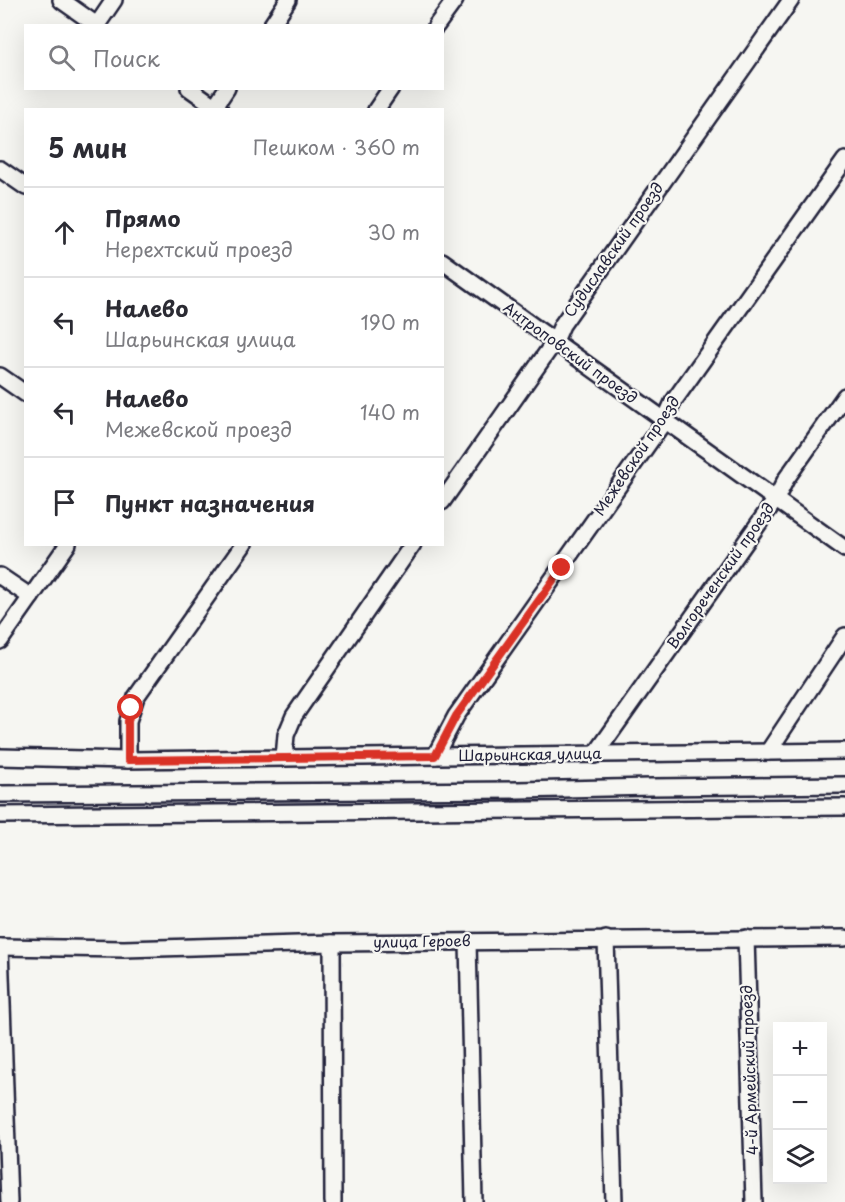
<!DOCTYPE html>
<html lang="ru">
<meta charset="utf-8">
<style>
:root{--surface:#fff;--page:#f2f2f3;--text:#2b2b33;--muted:#7c7c81;--line:#e1e1e2}
body{margin:0;font-family:"Playpen Sans",sans-serif;background:var(--page);color:var(--text)}
.controls{position:absolute;right:18px;bottom:18px;display:grid;overflow:hidden;border-radius:0px;box-shadow:0 6px 24px #0002}
.controls button{width:54px;height:54px;display:grid;place-items:center;padding:0;border:0;border-bottom:2px solid var(--line);background:var(--surface);color:var(--text);font:30px sans-serif}
.stop{position:absolute;width:18px;height:18px;margin:-14px;border:4px solid #d93025;border-radius:50%;background:#fff}
.stop.end{background:#d93025;border-color:#fff;box-shadow:0 2px 6px #0008}
.list{margin:0;padding:0;list-style:none}
h2{display:flex;justify-content:space-between;align-items:center;height:78px;margin:0;padding:0 24px;font-size:26px}
h2 small{font-size:20px;font-weight:400;color:var(--muted)}
.list li{display:grid;grid-template-columns:39px 1fr auto;gap:18px;align-items:center;box-sizing:border-box;height:90px;padding:0 24px;border-top:2px solid var(--line)}
.list b{display:block;font-size:22px;white-space:nowrap}
.list p{margin:0;font-size:20px;white-space:nowrap;color:var(--muted)}
.list em{font-size:20px;font-style:normal;color:var(--muted)}
.icon{flex:none;width:33px;height:33px;fill:none;stroke:currentColor;stroke-width:2;stroke-linecap:round;stroke-linejoin:round}
.map{position:relative;flex:none;width:845px;height:1202px;overflow:hidden}
.search{position:absolute;background:var(--surface);box-shadow:0 6px 24px #0002;left:24px;top:24px;width:420px;height:66px;display:flex;align-items:center;gap:15px;box-sizing:border-box;padding:0 21px;border-radius:0px;color:var(--muted);font-size:22px}
.panel{position:absolute;background:var(--surface);box-shadow:0 6px 24px #0002;left:24px;top:108px;width:420px;height:438px;border-radius:0px}
.map>svg:first-child{display:block}
</style>
<div class="map">
<svg width="845" height="1202" viewBox="0 0 845 1202">
<rect width="100%" height="100%" fill="#f6f6f2"/>
<filter id="ink" filterUnits="userSpaceOnUse"><feTurbulence type="fractalNoise" baseFrequency=".0167" numOctaves="2"/><feDisplacementMap in="SourceGraphic" scale="12" xChannelSelector="R" yChannelSelector="G"/><feConvolveMatrix kernelMatrix="1 2 1 2 8 2 1 2 1" color-interpolation-filters="sRGB"/></filter>
<g filter="url(#ink)">
<g fill="none" stroke-linecap="round" stroke-linejoin="round">
<defs>
<g id="minor">
<polyline points="61,0 98,26"/>
<polyline points="97,25 114,0"/>
<polyline points="271,26 288,0"/>
<polyline points="436,26 455,0"/>
<polyline points="189,88 220,110"/>
<polyline points="215,106 227,88"/>
<polyline points="376,110 391,88"/>
<polyline points="0,169 26,187"/>
<polyline points="442,261 845,549"/>
<polyline points="0,376 26,394"/>
<polyline points="442,502 555,341 562,325 791,0"/>
<polyline points="0,576 31,597"/>
<polyline points="0,641 68,544"/>
<polyline points="768,752 845,636"/>
<polyline points="595,755 776,499 786,479 845,396"/>
<polyline points="435,756 456,716 665,420 673,402 845,160"/>
<polyline points="0,757 128,760 845,751"/>
<polyline points="284,758 286,735 294,716 413,544"/>
<polyline points="128,760 128,721 136,697 244,544"/>
<polyline points="0,794 518,790 652,787 845,785"/>
<polyline points="0,815 845,807"/>
<polyline points="746,938 754,1202"/>
<polyline points="606,939 614,1202"/>
<polyline points="468,942 474,1202"/>
<polyline points="332,943 333,1202"/>
<polyline points="0,947 124,949 332,943 845,938"/>
<polyline points="0,947 9,1202"/>
</g>
</defs>
<use href="#minor" stroke="#22223b" stroke-width="20"/>
<use href="#minor" stroke="#f6f6f2" stroke-width="15"/>
</g>
</g>
<g fill="none" stroke-linecap="round" stroke-linejoin="round" filter="url(#ink)">
<polyline stroke="#d93025" stroke-width="8" points="131,708 128,721 128,760 435,756 456,716 562,568"/>
</g>
<g text-anchor="middle" stroke-width="4.5" stroke-linejoin="round" paint-order="stroke">
<g font-size="15" fill="#22223b" stroke="#f6f6f2">
<text transform="translate(614 250) rotate(-55)" y="5">Судиславский проезд</text>
<text transform="translate(570 353) rotate(36)" y="5">Антроповский проезд</text>
<text transform="translate(637 456) rotate(-56)" y="5">Межевской проезд</text>
<text transform="translate(721 576) rotate(-55)" y="5">Волгореченский проезд</text>
<text transform="translate(530 755) rotate(-1)" y="5">Шарьинская улица</text>
<text transform="translate(422 942) rotate(-1)" y="5">улица Героев</text>
<text transform="translate(750 1070) rotate(-92)" y="5">4-й Армейский проезд</text>
</g>
</g>
</svg>
<div class="controls">
<button>+</button>
<button>−</button>
<button><svg class="icon" aria-label="layers" viewBox="0 0 24 24"><path d="M12 4l9 5-9 5-9-5zM3 14l9 5 9-5"/></svg></button>
</div>
<div class="stop" style="left:131px;top:708px"></div>
<div class="stop end" style="left:562px;top:568px"></div>
<div class="search"><svg class="icon" aria-label="search" viewBox="0 0 24 24"><circle cx="10" cy="10" r="6"/><path d="M15 15l6 6"/></svg>Поиск</div>
<section class="panel">
<h2>5 мин<small>Пешком · 360 m</small></h2>
<ul class="list">
<li><svg class="icon" aria-label="ahead" viewBox="0 0 24 24"><path d="M12 20V5M6 11l6-6 6 6"/></svg><div><b>Прямо</b><p>Нерехтский проезд</p></div><em>30 m</em></li>
<li><svg class="icon" aria-label="left" viewBox="0 0 24 24"><path d="M17 20v-9H6M10 6l-5 5 5 5"/></svg><div><b>Налево</b><p>Шарьинская улица</p></div><em>190 m</em></li>
<li><svg class="icon" aria-label="left" viewBox="0 0 24 24"><path d="M17 20v-9H6M10 6l-5 5 5 5"/></svg><div><b>Налево</b><p>Межевской проезд</p></div><em>140 m</em></li>
<li><svg class="icon" aria-label="arrive" viewBox="0 0 24 24"><path d="M6 21V4h12l-3 4 3 4H6"/></svg><div><b>Пункт назначения</b></div></li>
</ul>
</section>
</div>
